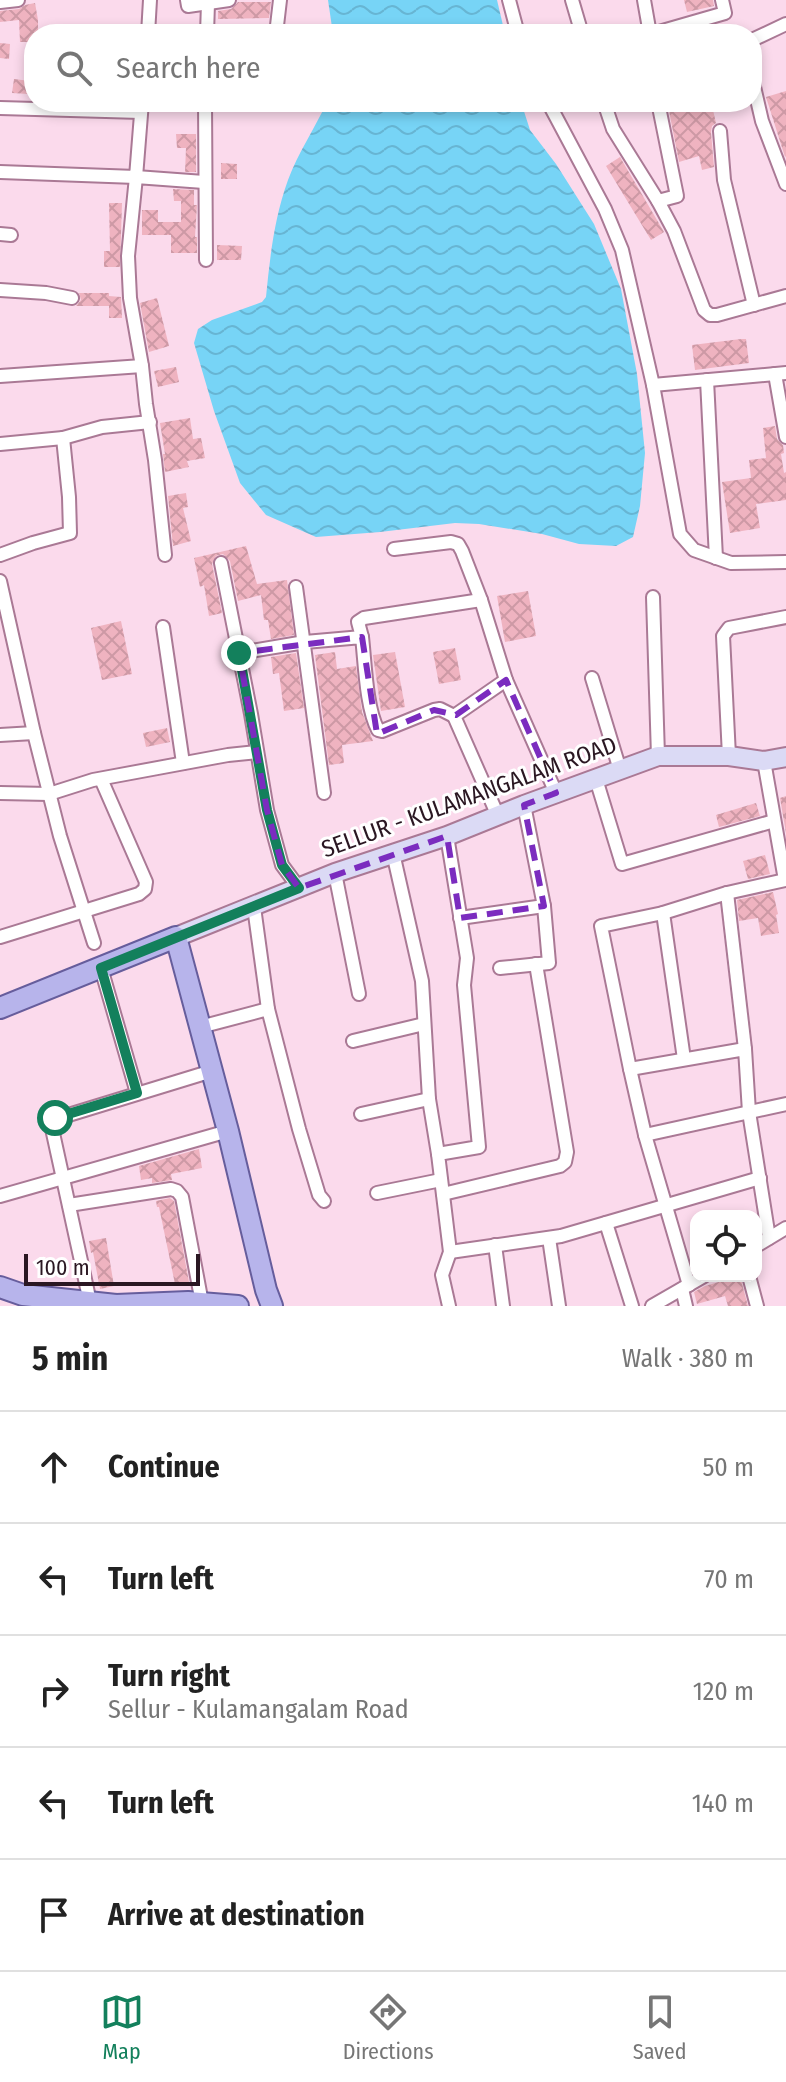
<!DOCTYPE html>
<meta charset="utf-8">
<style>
:root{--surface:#fff;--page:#f2f2f2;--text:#222;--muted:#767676;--line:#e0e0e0;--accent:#13805c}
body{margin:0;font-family:"Fira Sans Condensed",sans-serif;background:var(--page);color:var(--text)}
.controls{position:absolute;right:24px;bottom:24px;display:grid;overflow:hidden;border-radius:16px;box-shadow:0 4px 12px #0003}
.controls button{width:72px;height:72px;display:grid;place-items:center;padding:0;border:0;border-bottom:2px solid var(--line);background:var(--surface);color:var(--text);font:40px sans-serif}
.scale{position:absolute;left:24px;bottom:20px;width:176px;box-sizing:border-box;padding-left:8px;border:4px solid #2a1722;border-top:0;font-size:22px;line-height:28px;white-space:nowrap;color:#2a1722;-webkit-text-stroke:6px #fff;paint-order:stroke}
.stop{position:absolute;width:24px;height:24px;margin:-18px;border:6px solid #13805c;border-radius:50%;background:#fff}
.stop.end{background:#13805c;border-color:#fff;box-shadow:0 2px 8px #0008}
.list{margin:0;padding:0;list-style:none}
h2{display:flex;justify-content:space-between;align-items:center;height:104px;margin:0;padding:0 32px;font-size:34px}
h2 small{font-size:26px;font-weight:400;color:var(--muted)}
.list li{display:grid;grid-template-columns:52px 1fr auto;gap:24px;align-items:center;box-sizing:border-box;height:112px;padding:0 32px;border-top:2px solid var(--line)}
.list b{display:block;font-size:30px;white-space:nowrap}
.list p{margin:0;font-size:26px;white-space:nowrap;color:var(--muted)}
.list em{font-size:26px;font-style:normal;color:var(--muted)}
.icon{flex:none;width:44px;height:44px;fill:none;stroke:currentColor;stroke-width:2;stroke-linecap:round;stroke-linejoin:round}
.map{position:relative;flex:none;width:786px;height:1306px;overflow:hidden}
.search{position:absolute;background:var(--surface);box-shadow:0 4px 12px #0003;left:24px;right:24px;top:24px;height:88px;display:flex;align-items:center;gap:20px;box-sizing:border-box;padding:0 28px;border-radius:32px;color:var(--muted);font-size:30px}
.sheet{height:664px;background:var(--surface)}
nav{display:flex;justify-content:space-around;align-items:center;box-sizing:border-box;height:112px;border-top:2px solid var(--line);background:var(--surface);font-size:22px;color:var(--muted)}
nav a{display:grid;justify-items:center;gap:4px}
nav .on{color:var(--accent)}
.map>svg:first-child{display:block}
</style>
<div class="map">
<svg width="786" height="1306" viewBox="0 0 786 1306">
<defs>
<pattern id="water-waves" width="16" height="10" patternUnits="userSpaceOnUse" patternTransform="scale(2)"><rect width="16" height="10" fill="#77d4f6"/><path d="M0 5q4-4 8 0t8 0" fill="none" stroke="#67b5d3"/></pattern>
<pattern id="building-cross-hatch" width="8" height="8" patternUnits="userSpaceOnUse" patternTransform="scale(2)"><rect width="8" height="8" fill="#efb3c0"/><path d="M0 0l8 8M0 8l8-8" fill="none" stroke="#cd99a5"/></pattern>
</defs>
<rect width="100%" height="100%" fill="#fbdaec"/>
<g fill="url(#water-waves)">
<polygon points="328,0 497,0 505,34 333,34"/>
<path d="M327,102H521L530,130L556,164L594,224L621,289L637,374L645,453L640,506L633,537L616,546L579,544L542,534L479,524L455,523L380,532L316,537L266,515L240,483L214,411L194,343L198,329L212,320L262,302L266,297C270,257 274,219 288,180C298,153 315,128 327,102Z"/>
</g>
<g fill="url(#building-cross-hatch)">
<polygon points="684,0 713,0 714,6 687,12"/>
<polygon points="238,2 271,2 269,18 218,19 218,11 231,9"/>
<polygon points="35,3 38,20 38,34 34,34 34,42 20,42 19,20 0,22 0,11 19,9 25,5"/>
<polygon points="0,43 10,44 9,59 0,58"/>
<polygon points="14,79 30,81 28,94 12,93"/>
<polygon points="786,91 786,156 785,157 766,97"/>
<polygon points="692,102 730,102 731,105 713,110 716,123 712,126 711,132 714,167 702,170 699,156 679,162 669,111 692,105"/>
<polygon points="176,134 196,134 196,172 185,172 186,148 177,148"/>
<polygon points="620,157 664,232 651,240 606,166"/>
<polygon points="221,163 237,164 237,179 221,179"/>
<polygon points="173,189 194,190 194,205 197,205 195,237 197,237 197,253 171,253 171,235 142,235 142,210 158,210 158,222 181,222 181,201 174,201"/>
<polygon points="109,203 122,203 120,267 104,267 104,251 110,251"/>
<polygon points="217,245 242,246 241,260 217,260"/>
<polygon points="79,293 109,293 109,296 121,297 122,318 109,318 109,306 76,306 81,300"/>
<polygon points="157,298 169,346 149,352 140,303"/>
<polygon points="741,339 746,339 749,363 695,370 692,345"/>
<polygon points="176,367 179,382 158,387 154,371"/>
<polygon points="190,418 193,439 201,438 205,458 187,461 189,467 165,472 163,454 165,454 160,423"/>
<polygon points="775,426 777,439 783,445 784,453 781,454 784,473 786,472 786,500 756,504 760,528 730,533 722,482 751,478 749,460 766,458 763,428"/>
<polygon points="186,493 188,507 183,508 191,541 173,546 168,496"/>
<polygon points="246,546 257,584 287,580 294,635 271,639 268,620 264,620 261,595 238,601 230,561 223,554 216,556 212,564 222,613 209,616 204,585 200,587 194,558"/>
<polygon points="528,591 536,636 505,642 497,596"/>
<polygon points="121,621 132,674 102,680 91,628"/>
<polygon points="455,648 461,680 439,684 433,652"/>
<polygon points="335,652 337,669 356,666 362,712 373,741 342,745 344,763 329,765 315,655"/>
<polygon points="395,652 405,707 381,711 373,655"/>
<polygon points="296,653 304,708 284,711 279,673 273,674 271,657"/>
<polygon points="167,728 170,742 146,747 143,733"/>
<polygon points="786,796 786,833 780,798"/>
<polygon points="756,803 760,816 719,827 716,815"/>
<polygon points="765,855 770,874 748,879 743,861"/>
<polygon points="773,892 778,914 776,915 779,933 761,936 758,918 739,921 737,900"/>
<polygon points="199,1149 202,1168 171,1174 172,1180 152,1183 152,1178 141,1180 139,1166"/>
<polygon points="170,1198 174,1201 189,1282 175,1284 159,1207 157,1207 156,1201"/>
<polygon points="106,1238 114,1286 100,1289 93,1252 91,1253 89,1241"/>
<polygon points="720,1276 740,1276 748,1306 728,1306 725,1296 697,1304 694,1292 705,1286 722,1281"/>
</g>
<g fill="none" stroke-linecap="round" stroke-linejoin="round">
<defs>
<g id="street">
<polyline points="187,0 188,6 229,0"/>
<polyline points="509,0 518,34"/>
<polyline points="572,0 582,34"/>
<polyline points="644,0 650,34"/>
<polyline points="0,2 18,0"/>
<polyline points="148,34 150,0"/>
<polyline points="207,34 208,3"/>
<polyline points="276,34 280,0"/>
<polyline points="652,34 725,13 722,0"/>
<polyline points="752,40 786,24"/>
<polyline points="752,78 762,121 786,184"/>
<polyline points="205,102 206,260"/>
<polyline points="548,102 605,209 622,250 653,385"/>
<polyline points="604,102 613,129 658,201 674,231 704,310 710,315 717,315 786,296"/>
<polyline points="658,102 677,196 658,201"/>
<polyline points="0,108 141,112"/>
<polyline points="720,131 724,180 754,305"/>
<polyline points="0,172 136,177 142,102"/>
<polyline points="0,234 11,235"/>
<polyline points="0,290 46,293 72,298"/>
<polyline points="142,366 146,404 155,460 165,555"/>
<polyline points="786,373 653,385 680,534 694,550 731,563 786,562"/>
<polyline points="775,374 786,437"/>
<polyline points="0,376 142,366 130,298 128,256 136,177 204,182"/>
<polyline points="707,380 716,558"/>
<polyline points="0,444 63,438"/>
<polyline points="394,549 451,542 458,544 462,551 481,600 506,680 556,793"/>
<polyline points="0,555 33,543 70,533 69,497 63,438 102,427 150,422"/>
<polyline points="221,563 251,714 267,810 282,865 299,888"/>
<polyline points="0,581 34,733 60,836 94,943"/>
<path d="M296,587C306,656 315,725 324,793"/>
<polyline points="653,597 658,756"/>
<polyline points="163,627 183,763"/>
<polyline points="362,637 358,622 364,618 481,600"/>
<path d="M239,653L305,642L362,637C365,663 366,708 378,730L382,731L434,710L440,709L454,716"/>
<polyline points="592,678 620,770"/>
<polyline points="0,735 34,733"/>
<polyline points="729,756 723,636 729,628 786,617"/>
<polyline points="764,761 785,880 727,893 663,913 601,926 630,1069 745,1049 749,1112 769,1238"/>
<polyline points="596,779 622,864 774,821"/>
<polyline points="0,793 49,794 93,780 228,755 257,752"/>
<polyline points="498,816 454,716 506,680"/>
<polyline points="447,836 467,958 464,985 479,1147 438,1154 450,1252 442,1275 449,1306"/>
<polyline points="393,853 422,981 429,1099 438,1154"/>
<polyline points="335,873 359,994"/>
<polyline points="727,893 745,1049"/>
<polyline points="254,907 268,1009"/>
<polyline points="663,913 684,1059"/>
<polyline points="460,918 544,906"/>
<polyline points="0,937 139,894 145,889 146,882 101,779"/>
<polyline points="101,968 137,1093"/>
<polyline points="500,968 549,963 544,906 524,805"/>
<polyline points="200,1027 268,1009 299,1129 319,1195 324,1201"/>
<polyline points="353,1041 424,1024"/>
<polyline points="630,1069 645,1135 689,1285"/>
<polyline points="361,1114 429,1099"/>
<polyline points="645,1135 786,1104"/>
<polyline points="377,1193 441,1180"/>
<polyline points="443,1194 560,1166 565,1162 567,1152 536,964"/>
<polyline points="0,1196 228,1131"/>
<polyline points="69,1205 171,1189 177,1191 182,1197 202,1303"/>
<polyline points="606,1223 632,1306"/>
<polyline points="549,1238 559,1306"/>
<polyline points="495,1245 503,1306"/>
<polyline points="756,1246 786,1228"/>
<polyline points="450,1252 561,1236 760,1178"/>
<polyline points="749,1276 757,1306"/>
<polyline points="682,1289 686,1306"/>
<polyline points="90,1302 51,1124 52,1120 212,1071"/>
<polyline points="652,1306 704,1276"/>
</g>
<polyline id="secondary" points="176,937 335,873 447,836 524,805 658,756 729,756 764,761 786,757"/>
<g id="primary">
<polyline points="0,1008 176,937 228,1131 266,1290 272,1306"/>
<polyline points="0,1287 23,1295 116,1305 188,1302 238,1306"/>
</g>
</defs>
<use href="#street" stroke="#aa7995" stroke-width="16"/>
<use href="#secondary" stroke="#aa7995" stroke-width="22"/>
<use href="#primary" stroke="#665d9c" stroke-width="24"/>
<use href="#street" stroke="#fff" stroke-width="12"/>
<use href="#secondary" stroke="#dbdaf5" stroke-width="18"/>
<use href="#primary" stroke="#b7b4eb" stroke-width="20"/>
</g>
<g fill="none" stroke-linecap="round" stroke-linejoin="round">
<polyline stroke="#13805c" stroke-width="10" points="55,1118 137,1093 101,968 299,888 282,865 267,810 239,653"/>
</g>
<path fill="none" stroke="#7b2cbf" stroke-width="6" stroke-dasharray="16 10" stroke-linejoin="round" d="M362,637L377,734L434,710L456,715L506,680L556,793L524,805L544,906L460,918L447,836L299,888L282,865L267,810L239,653Z"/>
<g text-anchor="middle" stroke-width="6" stroke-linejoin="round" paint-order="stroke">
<g font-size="24" fill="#2a1722" stroke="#fff">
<text transform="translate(469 797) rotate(-20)" y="8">SELLUR - KULAMANGALAM ROAD</text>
</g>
</g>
</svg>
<div class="controls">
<button><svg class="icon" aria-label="locate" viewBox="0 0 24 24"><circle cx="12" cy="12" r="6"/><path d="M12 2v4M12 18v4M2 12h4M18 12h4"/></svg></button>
</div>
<div class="scale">100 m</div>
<div class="stop" style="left:55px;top:1118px"></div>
<div class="stop end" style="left:239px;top:653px"></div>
<div class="search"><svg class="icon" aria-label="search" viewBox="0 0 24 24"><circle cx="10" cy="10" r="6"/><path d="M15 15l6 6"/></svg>Search here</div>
</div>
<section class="sheet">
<h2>5 min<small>Walk · 380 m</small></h2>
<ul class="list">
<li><svg class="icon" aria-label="ahead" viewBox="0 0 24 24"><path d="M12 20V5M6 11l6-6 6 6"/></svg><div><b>Continue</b></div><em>50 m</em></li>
<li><svg class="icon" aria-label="left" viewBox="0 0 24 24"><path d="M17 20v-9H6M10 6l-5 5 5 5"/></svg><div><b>Turn left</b></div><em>70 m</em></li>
<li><svg class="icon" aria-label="right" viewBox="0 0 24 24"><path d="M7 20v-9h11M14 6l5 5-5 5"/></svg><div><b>Turn right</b><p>Sellur - Kulamangalam Road</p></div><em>120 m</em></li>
<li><svg class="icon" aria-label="left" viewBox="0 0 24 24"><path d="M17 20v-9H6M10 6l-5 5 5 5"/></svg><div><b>Turn left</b></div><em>140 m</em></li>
<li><svg class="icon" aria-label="arrive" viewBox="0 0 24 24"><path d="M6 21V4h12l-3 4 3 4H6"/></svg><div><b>Arrive at destination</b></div></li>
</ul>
</section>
<nav>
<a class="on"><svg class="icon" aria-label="map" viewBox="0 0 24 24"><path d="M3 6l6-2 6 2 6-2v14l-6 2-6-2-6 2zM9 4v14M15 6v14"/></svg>Map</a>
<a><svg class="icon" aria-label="directions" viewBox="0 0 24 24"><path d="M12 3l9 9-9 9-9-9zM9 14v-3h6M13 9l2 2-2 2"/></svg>Directions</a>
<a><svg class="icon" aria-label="saved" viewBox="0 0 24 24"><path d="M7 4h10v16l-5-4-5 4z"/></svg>Saved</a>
</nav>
